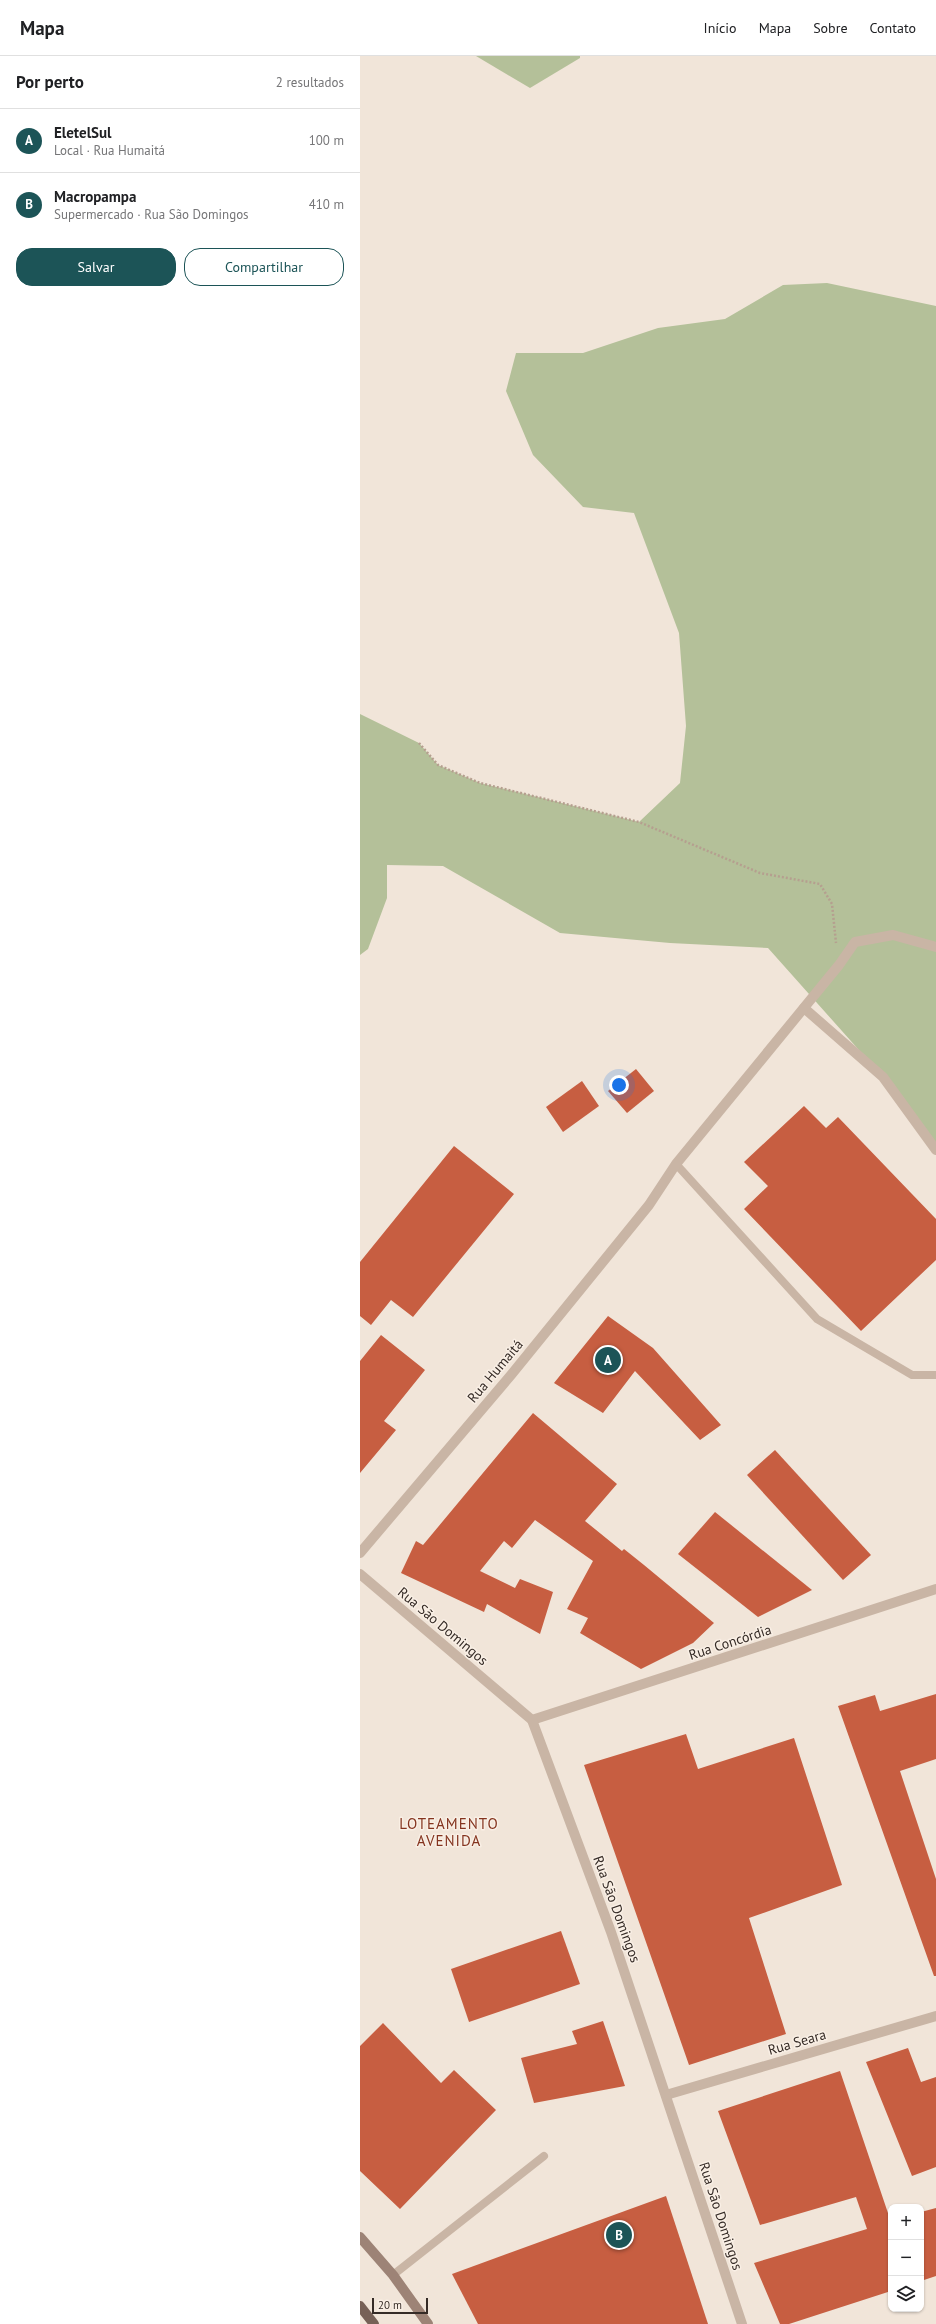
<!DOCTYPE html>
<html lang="pt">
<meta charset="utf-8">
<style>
:root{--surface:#fff;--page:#f2f2f2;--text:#202124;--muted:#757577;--line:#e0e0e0;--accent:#1c5457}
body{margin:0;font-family:"PT Sans",sans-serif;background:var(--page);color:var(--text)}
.controls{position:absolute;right:12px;bottom:12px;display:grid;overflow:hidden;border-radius:8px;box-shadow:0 1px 3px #0004}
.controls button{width:36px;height:36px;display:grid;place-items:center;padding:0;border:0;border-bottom:1px solid var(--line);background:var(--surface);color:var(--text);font:20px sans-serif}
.scale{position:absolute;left:12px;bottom:10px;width:56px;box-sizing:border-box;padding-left:4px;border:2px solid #352b26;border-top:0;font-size:11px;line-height:14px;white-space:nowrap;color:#352b26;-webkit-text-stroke:3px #f9efe5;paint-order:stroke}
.you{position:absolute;left:259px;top:1029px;width:14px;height:14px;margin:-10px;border:3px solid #fff;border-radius:50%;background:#1a73e8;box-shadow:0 0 0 6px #1a73e833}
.badge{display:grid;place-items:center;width:26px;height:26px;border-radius:50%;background:var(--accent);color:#fff;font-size:13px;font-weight:700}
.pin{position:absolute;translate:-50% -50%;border:2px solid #fff;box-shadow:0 1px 4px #0006}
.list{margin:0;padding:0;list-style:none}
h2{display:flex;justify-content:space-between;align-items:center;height:52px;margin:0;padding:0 16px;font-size:17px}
h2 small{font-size:13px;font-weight:400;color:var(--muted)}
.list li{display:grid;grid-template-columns:26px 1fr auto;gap:12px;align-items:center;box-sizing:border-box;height:64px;padding:0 16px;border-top:1px solid var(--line)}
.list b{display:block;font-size:15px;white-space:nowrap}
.list p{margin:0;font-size:13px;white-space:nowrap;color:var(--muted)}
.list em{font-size:13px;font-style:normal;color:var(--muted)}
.actions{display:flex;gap:8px;padding:12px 16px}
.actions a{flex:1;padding:9px 0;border:1px solid var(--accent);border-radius:16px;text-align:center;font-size:14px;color:var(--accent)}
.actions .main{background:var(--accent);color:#fff}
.icon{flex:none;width:22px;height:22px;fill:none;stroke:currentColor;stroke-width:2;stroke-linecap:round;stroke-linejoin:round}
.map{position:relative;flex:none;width:576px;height:2268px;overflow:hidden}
header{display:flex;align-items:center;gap:24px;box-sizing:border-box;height:56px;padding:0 20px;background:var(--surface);border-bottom:1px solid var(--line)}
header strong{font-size:19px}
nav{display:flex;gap:22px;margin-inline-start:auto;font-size:14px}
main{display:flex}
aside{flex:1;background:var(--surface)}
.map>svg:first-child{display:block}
</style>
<header>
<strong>Mapa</strong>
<nav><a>Início</a><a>Mapa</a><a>Sobre</a><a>Contato</a></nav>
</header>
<main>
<aside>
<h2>Por perto<small>2 resultados</small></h2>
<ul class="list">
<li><span class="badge">A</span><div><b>EletelSul</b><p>Local · Rua Humaitá</p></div><em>100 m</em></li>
<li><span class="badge">B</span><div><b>Macropampa</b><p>Supermercado · Rua São Domingos</p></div><em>410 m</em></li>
</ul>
<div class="actions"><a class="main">Salvar</a><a>Compartilhar</a></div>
</aside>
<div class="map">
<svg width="576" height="2268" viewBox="0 0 576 2268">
<rect width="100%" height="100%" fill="#f1e5d9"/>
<g fill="#b4c099">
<polygon points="116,0 220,0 220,2 170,32"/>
<polygon points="467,227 576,250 576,1094 523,1021 408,892 310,887 200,877 83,810 27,809 27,842 8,893 0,899 0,658 59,687 78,709 120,727 279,766 320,727 326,670 319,577 274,457 223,451 173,399 146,335 156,297 223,297 298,272 365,263 423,229"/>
</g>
<g fill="#c75e41">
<polygon points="276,1013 294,1035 267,1057 248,1035"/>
<polygon points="222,1025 239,1050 203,1076 186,1051"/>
<polygon points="444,1050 466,1072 478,1061 576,1163 576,1204 501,1275 384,1153 408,1130 384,1106"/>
<polygon points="94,1090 154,1138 53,1261 31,1244 11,1269 0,1260 0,1206"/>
<polygon points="248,1260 293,1292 361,1369 340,1384 275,1315 243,1357 194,1327"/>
<polygon points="21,1279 65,1314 24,1365 36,1374 0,1417 0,1305"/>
<polygon points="173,1357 257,1428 225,1465 262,1495 264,1493 284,1509 354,1567 333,1587 281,1613 220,1577 228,1562 207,1553 233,1505 175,1464 152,1492 144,1485 120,1515 155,1532 160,1523 193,1536 180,1578 127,1548 124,1556 41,1517 56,1485 63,1489"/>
<polygon points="415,1394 511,1499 483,1524 387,1419"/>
<polygon points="355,1456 452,1534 398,1561 318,1498"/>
<polygon points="576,1638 576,1703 540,1715 576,1823 576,1920 574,1920 478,1650 515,1639 520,1655"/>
<polygon points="326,1678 338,1713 434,1682 482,1829 389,1862 426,1978 329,2009 224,1709"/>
<polygon points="201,1875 220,1928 109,1966 91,1913"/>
<polygon points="243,1965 265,2030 174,2047 161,2002 217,1988 212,1975"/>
<polygon points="23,1967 81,2027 94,2014 136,2054 40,2153 0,2115 0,1990"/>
<polygon points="548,1992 561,2026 576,2021 576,2111 552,2120 506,2006"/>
<polygon points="480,2015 531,2166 531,2235 429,2268 420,2268 394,2207 507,2173 496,2141 400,2169 358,2055"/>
<polygon points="306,2140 348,2268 118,2268 92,2218"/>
<polygon points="576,2152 576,2220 561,2225 561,2156"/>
</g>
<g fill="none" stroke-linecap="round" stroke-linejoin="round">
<polyline stroke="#b59f8f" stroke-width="2.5" stroke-dasharray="2 2" stroke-linecap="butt" points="59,687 78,709 120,727 279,766 400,817 460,828 472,848 476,887"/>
<g stroke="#c9b5a5" stroke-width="8">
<polyline points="316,1108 457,1263 552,1319 576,1319"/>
<polyline points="33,2219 184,2100"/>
</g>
<g stroke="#c9b5a5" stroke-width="10">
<polyline points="444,952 523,1021 576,1094"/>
<polyline points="0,1497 151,1319 289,1149 316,1108 479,909 495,886 533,879 576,891"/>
<polyline points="172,1664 576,1533"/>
<polyline points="306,2039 576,1960"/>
</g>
<polyline stroke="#c9b5a5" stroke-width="10" points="0,1518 172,1664 251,1876 382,2268"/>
<polyline stroke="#9d8376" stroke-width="10" points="0,2181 33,2219 68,2268"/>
<polyline stroke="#776157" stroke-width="10" points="0,2250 14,2268"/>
</g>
<g text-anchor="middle" stroke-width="3" stroke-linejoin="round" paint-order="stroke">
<g font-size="14" fill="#352b26" stroke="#f9efe5">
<text transform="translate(135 1315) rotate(-50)" y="5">Rua Humaitá</text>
<text transform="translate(83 1570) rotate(40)" y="5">Rua São Domingos</text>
<text transform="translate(370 1586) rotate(-18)" y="5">Rua Concórdia</text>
<text transform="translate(257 1853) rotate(70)" y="5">Rua São Domingos</text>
<text transform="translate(437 1986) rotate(-16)" y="5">Rua Seara</text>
<text transform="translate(361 2160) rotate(72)" y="5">Rua São Domingos</text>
</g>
<g font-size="15" letter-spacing="1" fill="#84341f" stroke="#f9efe5">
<text x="89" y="1773">LOTEAMENTO<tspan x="89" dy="17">AVENIDA</tspan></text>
</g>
</g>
</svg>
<div class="controls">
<button>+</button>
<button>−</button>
<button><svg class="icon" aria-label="layers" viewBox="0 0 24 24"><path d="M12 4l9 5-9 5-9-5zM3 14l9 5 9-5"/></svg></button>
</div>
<div class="scale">20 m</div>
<div class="you"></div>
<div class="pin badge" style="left:248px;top:1304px">A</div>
<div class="pin badge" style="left:259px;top:2179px">B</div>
</div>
</main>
